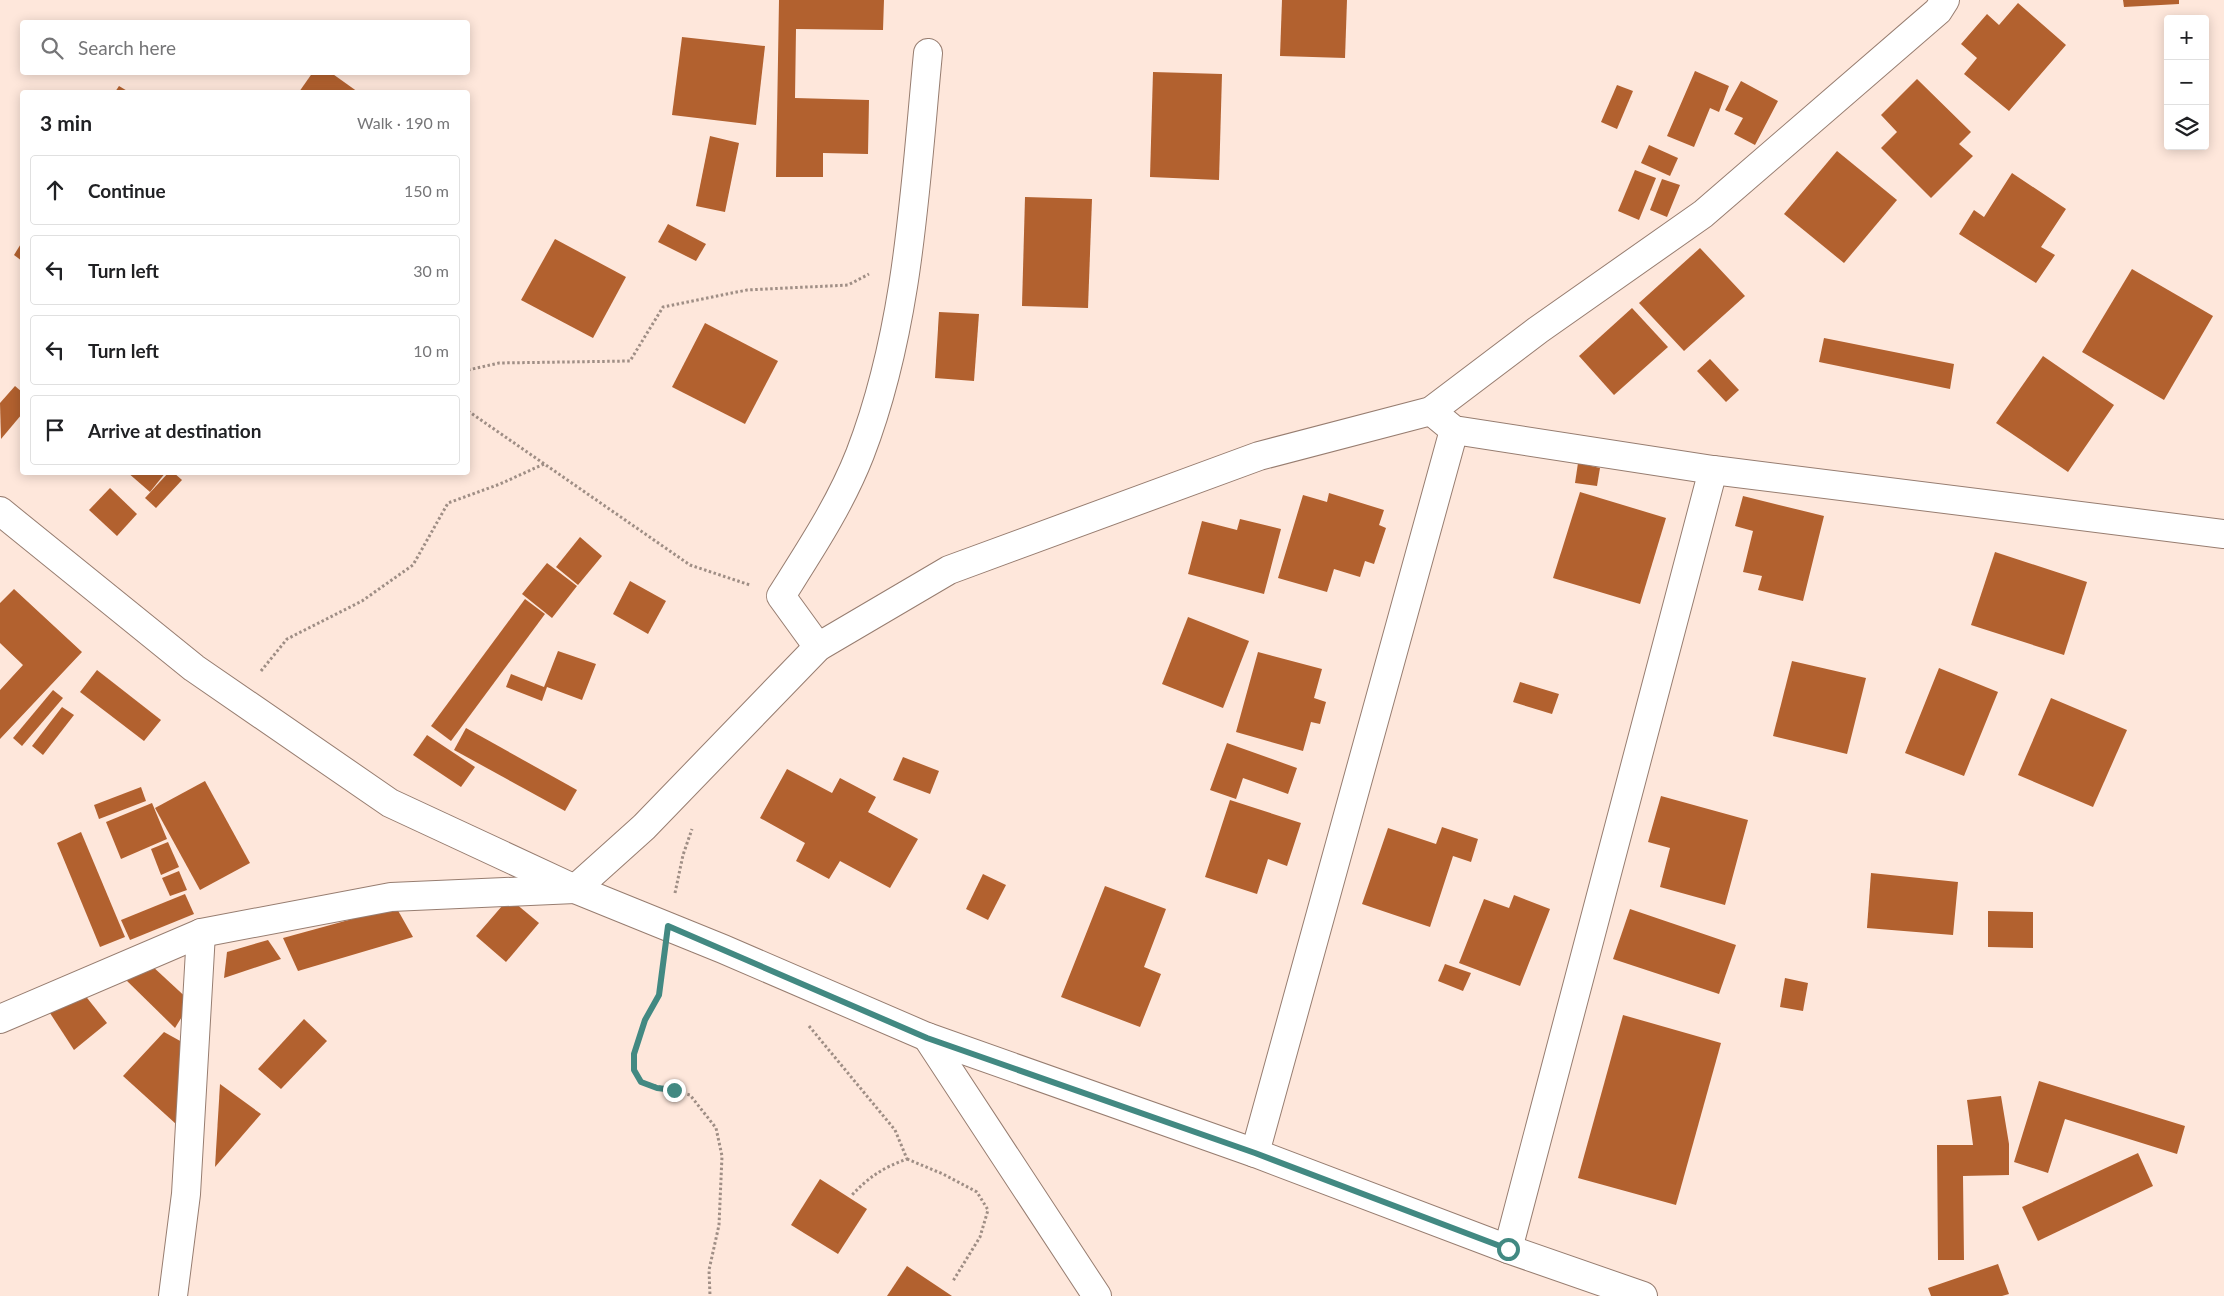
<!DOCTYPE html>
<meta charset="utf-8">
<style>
:root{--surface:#fff;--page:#f2f2f2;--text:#202124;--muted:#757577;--line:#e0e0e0}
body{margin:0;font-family:Lato,sans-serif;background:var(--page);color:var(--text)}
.controls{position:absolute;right:15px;top:15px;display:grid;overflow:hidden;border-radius:5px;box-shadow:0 2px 12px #0003}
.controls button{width:45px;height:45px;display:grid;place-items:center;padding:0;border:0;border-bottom:1px solid var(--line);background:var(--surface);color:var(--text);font:25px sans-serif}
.stop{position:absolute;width:15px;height:15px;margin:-11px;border:4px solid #428982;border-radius:50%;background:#fff}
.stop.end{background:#428982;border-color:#fff;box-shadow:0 1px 5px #0008}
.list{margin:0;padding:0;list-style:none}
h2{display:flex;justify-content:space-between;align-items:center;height:65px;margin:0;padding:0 20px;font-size:21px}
h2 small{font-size:16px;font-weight:400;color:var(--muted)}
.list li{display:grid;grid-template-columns:32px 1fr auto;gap:15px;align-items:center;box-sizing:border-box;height:70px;margin:0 10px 10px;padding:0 10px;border:1px solid var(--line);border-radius:5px}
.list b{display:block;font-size:19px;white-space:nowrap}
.list em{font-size:16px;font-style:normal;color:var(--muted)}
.icon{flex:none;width:28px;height:28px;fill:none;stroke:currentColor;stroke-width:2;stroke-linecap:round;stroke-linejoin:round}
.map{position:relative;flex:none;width:2224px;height:1296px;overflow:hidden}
.search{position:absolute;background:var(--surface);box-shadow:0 2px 12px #0003;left:20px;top:20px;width:450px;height:55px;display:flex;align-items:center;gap:12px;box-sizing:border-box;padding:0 18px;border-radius:5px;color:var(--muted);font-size:19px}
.panel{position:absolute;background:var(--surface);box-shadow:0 2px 12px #0003;left:20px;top:90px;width:450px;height:385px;border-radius:5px}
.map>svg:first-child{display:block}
</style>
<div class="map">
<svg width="2224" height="1296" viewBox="0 0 2224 1296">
<rect width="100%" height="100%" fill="#fee7db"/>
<g fill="#b2612f">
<polygon points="779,0 884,0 883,30 796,29 795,98 869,100 868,154 823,153 823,177 776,177"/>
<polygon points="1282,0 1347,0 1345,58 1280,56"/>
<polygon points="2123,0 2179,0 2179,4 2124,7"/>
<polygon points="2018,3 2066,45 2009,111 1964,74 1977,58 1961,44 1987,14 1999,25"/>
<polygon points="682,37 765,46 756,125 672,115"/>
<polygon points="1695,71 1729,86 1719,112 1710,108 1694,147 1667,136"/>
<polygon points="313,72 330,72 358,92 299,92"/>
<polygon points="1153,72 1222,74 1219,180 1150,177"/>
<polygon points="1917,79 1971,132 1959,144 1973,156 1931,198 1881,148 1897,132 1881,115"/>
<polygon points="1741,81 1778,101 1755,145 1734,134 1743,118 1725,110"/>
<polygon points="1617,85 1633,91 1617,129 1601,122"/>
<polygon points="119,86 129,92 115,92"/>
<polygon points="710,136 739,143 725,212 696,206"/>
<polygon points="1649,145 1678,158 1670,176 1641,163"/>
<polygon points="1837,151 1897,200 1844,263 1784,214"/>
<polygon points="1635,170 1656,178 1639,220 1618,211"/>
<polygon points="2012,173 2066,209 2041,247 2055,255 2036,283 1959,234 1974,210 1984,217"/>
<polygon points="1662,179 1680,185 1667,217 1650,210"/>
<polygon points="1025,197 1092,199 1088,308 1022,306"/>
<polygon points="668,224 706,244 696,261 658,242"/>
<polygon points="555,239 626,277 593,338 521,300"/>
<polygon points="22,242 22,261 14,255"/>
<polygon points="1700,248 1745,296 1684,351 1639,303"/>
<polygon points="2132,269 2213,316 2164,400 2082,352"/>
<polygon points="1632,308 1668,347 1614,395 1579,356"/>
<polygon points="939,312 979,314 974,381 935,378"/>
<polygon points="705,323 778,361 745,424 672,387"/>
<polygon points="1824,338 1954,364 1950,389 1819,362"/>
<polygon points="2043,356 2114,405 2068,472 1996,423"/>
<polygon points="1710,359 1739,390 1726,402 1697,371"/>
<polygon points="15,386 22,392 22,414 1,439 0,403"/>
<polygon points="1578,463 1600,468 1597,486 1575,483"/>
<polygon points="127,472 166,472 150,492"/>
<polygon points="169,472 173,472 182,480 156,508 145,498"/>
<polygon points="110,488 137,514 117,536 89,510"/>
<polygon points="1580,492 1666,518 1640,604 1553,578"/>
<polygon points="1329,493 1384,510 1379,525 1386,528 1374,564 1365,561 1360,577 1334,569 1327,592 1278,578 1303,495 1327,502"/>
<polygon points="1743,496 1824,516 1803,601 1758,590 1762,576 1743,572 1753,531 1735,526"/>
<polygon points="1240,519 1281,529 1264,594 1188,574 1202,521 1237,530"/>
<polygon points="580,537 602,556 578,585 556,567"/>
<polygon points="1995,552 2087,582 2064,655 1971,625"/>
<polygon points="547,563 577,586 552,618 522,594"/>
<polygon points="630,581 666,601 648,634 613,614"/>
<polygon points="14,589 82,652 0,739 0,690 23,665 0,643 0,603"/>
<polygon points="525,599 545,614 451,741 431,726"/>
<polygon points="1188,617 1249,641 1223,708 1162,684"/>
<polygon points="558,651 596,664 582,700 547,687 542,701 506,687 511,674 544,687"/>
<polygon points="1258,652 1322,669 1314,698 1326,702 1320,724 1311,722 1303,751 1236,732"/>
<polygon points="1792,661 1866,678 1847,754 1773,736"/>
<polygon points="1939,668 1998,692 1964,776 1905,753"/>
<polygon points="97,670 161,720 144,741 80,692"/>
<polygon points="1520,682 1559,694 1552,714 1513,702"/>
<polygon points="53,690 63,698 22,746 13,738"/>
<polygon points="2051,698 2127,730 2093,807 2018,775"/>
<polygon points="62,707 74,715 43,755 32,746"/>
<polygon points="466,728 577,790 565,811 454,750"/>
<polygon points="427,735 475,767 461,787 413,755"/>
<polygon points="1227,743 1297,768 1288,794 1243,778 1236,799 1210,790"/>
<polygon points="903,757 939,771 930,794 893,780"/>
<polygon points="787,769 832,793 840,778 876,797 868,812 918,839 890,888 840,861 829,879 796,861 805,843 760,818"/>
<polygon points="205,781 250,863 200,890 155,808"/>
<polygon points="141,787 146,801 99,819 94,805"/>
<polygon points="1661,796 1748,820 1725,905 1660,887 1670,848 1648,842"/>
<polygon points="1230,800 1301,823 1287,866 1268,859 1257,894 1205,877"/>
<polygon points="152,803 167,839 121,859 106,822"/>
<polygon points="1442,827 1478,839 1471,862 1453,856 1430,927 1362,904 1388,828 1436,844"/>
<polygon points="81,832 125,937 100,947 57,843"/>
<polygon points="168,842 179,867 161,875 151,849"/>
<polygon points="179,871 187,890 170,896 162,878"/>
<polygon points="1871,873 1958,882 1953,935 1867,928"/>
<polygon points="983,874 1006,885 988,920 966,909"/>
<polygon points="1105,886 1166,909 1144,967 1161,974 1140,1027 1061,997"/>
<polygon points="185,894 194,914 130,940 121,920"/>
<polygon points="1514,895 1550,909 1520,986 1459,963 1484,899 1509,908"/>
<polygon points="509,898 539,923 506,962 476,936"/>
<polygon points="396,907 413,937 298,971 283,938"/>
<polygon points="1630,909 1736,945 1719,994 1613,959"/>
<polygon points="1988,911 2033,912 2033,948 1988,947"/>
<polygon points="268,940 281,959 224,978 227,952"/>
<polygon points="1445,964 1471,973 1463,991 1438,981"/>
<polygon points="151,965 191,1002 175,1028 124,978"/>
<polygon points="1785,978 1808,983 1803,1011 1780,1007"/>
<polygon points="80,989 107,1023 74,1050 48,1010"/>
<polygon points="1623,1015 1721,1043 1676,1205 1578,1178"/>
<polygon points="304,1019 327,1041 281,1089 258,1069"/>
<polygon points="164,1032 182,1042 176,1124 123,1076"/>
<polygon points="2039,1081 2185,1126 2177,1154 2065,1119 2048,1173 2014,1162"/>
<polygon points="220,1084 261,1114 215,1167"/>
<polygon points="2001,1096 2009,1144 2009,1175 1963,1176 1964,1260 1938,1260 1937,1145 1973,1145 1967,1100"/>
<polygon points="2138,1153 2153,1186 2038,1241 2022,1207"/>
<polygon points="820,1179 867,1209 838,1254 791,1225"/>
<polygon points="1998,1264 2009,1294 2002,1296 1931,1296 1928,1288"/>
<polygon points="907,1266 952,1296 887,1296"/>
</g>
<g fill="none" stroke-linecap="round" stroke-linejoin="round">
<defs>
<g id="minor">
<polyline points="1431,411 1454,430 1713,470 2224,534"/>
<path d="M818,647L781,596C810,550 840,505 860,454C909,327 915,187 928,53"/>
<polyline points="0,1019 201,933 391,897 575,889 644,827 818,647 949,570 1259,456 1431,411 1538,330 1703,214 1938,11 1945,0"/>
<polyline points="927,1037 1097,1296"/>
<polyline points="1255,1153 1454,430"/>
<polyline points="1508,1249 1713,470"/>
<polyline points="173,1296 186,1194 201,933"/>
</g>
<polyline id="primary" points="0,511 194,668 390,803 575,889 723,949 927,1037 1255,1153 1508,1249 1643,1296"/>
</defs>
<use href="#minor" stroke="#977d70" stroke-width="30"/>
<use href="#primary" stroke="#977d70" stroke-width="30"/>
<g stroke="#9f8e85" stroke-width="3" stroke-dasharray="2.5 2.5" stroke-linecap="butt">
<polyline points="468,370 499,363 630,361 663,307 747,290 848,285 869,274"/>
<polyline points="468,411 690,565 750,585"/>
<polyline points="261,671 287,639 362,601 413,565 448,503 500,484 544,464"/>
<polyline points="675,893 683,855 692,829"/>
<polyline points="664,963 659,995 645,1020 633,1054 634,1070 641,1082 690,1095 716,1128 722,1156 719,1225 709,1270 710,1296"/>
<path d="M809,1026L895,1130L907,1159C882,1168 869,1177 851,1196"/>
<polyline points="907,1159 943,1174 977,1192 988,1210 980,1237 953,1281"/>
</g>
<use href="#minor" stroke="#fff" stroke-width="28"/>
<use href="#primary" stroke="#fff" stroke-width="28"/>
</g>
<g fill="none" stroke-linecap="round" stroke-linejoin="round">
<polyline stroke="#428982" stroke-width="6" points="674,1090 657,1088 641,1082 634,1070 634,1054 645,1020 659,995 668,926 927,1038 1255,1153 1508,1249"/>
</g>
</svg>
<div class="controls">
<button>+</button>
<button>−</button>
<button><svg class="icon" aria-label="layers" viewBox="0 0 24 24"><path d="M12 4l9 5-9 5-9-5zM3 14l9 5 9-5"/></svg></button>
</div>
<div class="stop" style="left:1508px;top:1249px"></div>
<div class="stop end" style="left:674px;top:1090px"></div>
<div class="search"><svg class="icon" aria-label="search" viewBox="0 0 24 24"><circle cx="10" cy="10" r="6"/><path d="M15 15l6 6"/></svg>Search here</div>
<section class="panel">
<h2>3 min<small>Walk · 190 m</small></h2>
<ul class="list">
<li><svg class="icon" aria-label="ahead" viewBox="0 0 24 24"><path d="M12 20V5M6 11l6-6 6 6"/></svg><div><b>Continue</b></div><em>150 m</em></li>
<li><svg class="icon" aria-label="left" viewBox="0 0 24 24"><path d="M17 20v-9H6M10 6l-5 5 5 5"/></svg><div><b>Turn left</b></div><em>30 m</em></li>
<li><svg class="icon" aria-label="left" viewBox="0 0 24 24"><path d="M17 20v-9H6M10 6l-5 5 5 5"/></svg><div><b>Turn left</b></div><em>10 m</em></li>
<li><svg class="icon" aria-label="arrive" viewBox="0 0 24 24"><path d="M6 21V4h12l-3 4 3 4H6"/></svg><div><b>Arrive at destination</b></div></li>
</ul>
</section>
</div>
